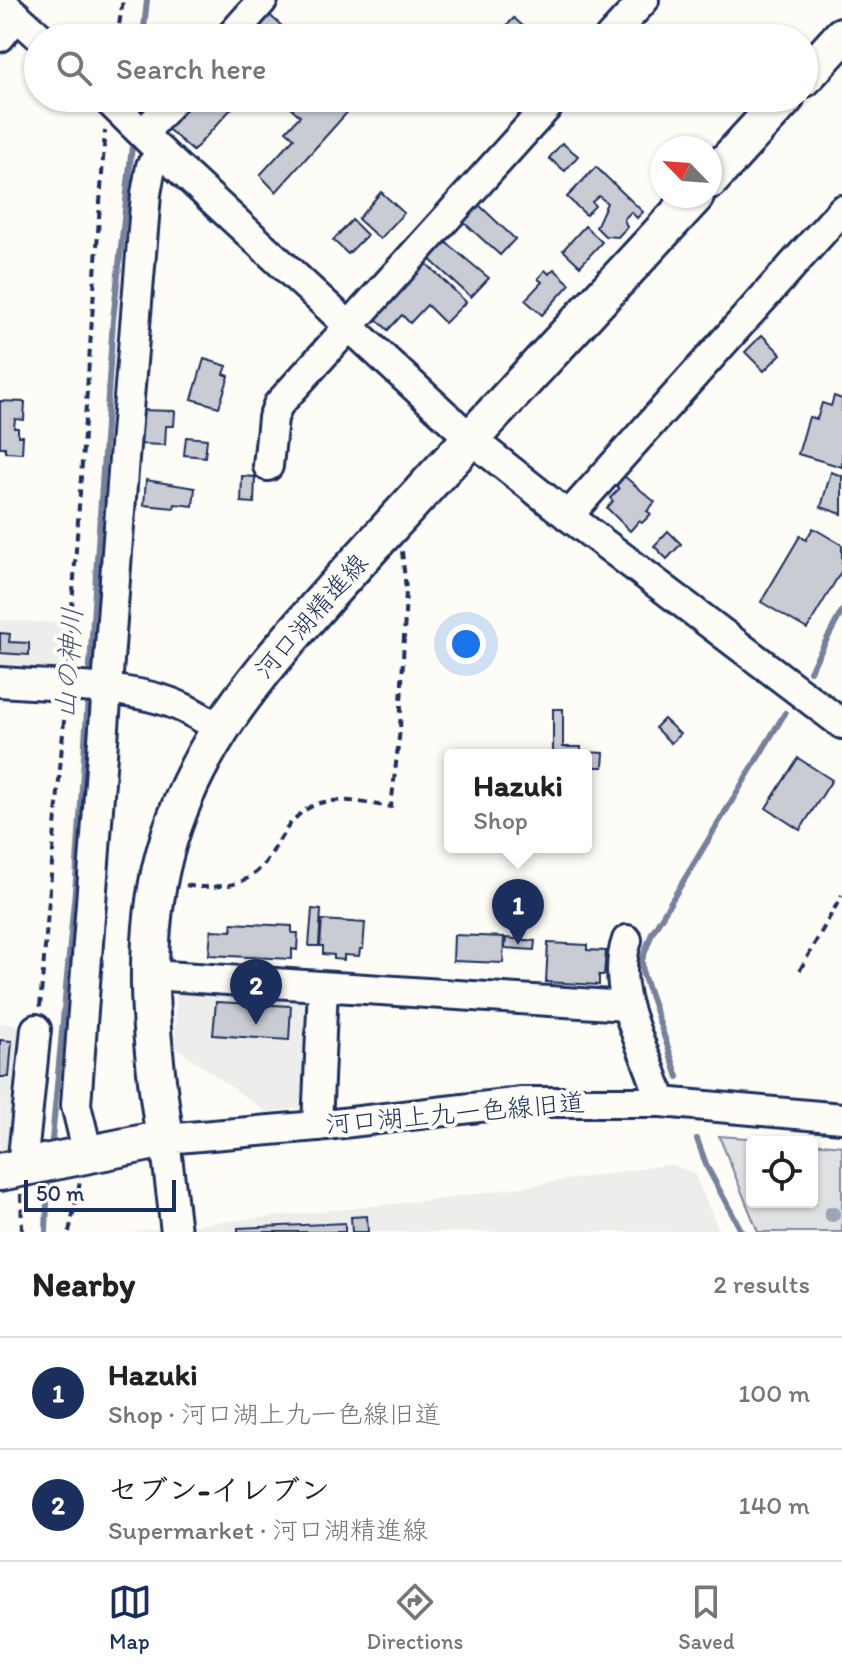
<!DOCTYPE html>
<meta charset="utf-8">
<style>
:root{--surface:#fff;--page:#f6f6f6;--text:#222;--muted:#767676;--line:#e0e0e0;--accent:#1b2f5e}
body{margin:0;font-family:Itim,"Klee One",sans-serif;background:var(--page);color:var(--text)}
.controls{position:absolute;right:24px;bottom:24px;display:grid;overflow:hidden;border-radius:8px;box-shadow:0 2px 6px #0004}
.controls button{width:72px;height:72px;display:grid;place-items:center;padding:0;border:0;border-bottom:2px solid var(--line);background:var(--surface);color:var(--text);font:40px sans-serif}
.compass{position:absolute;left:650px;top:136px;width:72px;height:72px;border-radius:50%;background:var(--surface);box-shadow:0 2px 6px #0004;rotate:295deg}
.scale{position:absolute;left:24px;bottom:20px;width:152px;box-sizing:border-box;padding-left:8px;border:4px solid #1b2f5e;border-top:0;font-size:22px;line-height:28px;white-space:nowrap;color:#1b2f5e;-webkit-text-stroke:6px #fdfcf7;paint-order:stroke}
.you{position:absolute;left:466px;top:644px;width:28px;height:28px;margin:-20px;border:6px solid #fff;border-radius:50%;background:#1a73e8;box-shadow:0 0 0 12px #1a73e833}
.badge{display:grid;place-items:center;width:52px;height:52px;border-radius:50%;background:var(--accent);color:#fff;font-size:26px;font-weight:700}
.pin{position:absolute;translate:-50% -66px;filter:drop-shadow(0 2px 4px #0008)}
.pin::after{content:'';position:absolute;top:42px;width:28px;height:24px;background:inherit;clip-path:polygon(0 0,100% 0,50% 100%)}
.popup{position:absolute;left:444px;top:749px;width:148px;height:104px;box-sizing:border-box;display:grid;place-content:center;border-radius:8px;background:var(--surface);filter:drop-shadow(0 2px 6px #0005);font-size:26px;white-space:nowrap;color:var(--muted)}
.popup b{font-size:30px;color:var(--text)}
.popup::after{content:'';position:absolute;left:50%;top:100%;margin-left:-16px;border:16px solid transparent;border-top-color:var(--surface)}
.list{margin:0;padding:0;list-style:none}
h2{display:flex;justify-content:space-between;align-items:center;height:104px;margin:0;padding:0 32px;font-size:34px}
h2 small{font-size:26px;font-weight:400;color:var(--muted)}
.list li{display:grid;grid-template-columns:52px 1fr auto;gap:24px;align-items:center;box-sizing:border-box;height:112px;padding:0 32px;border-top:2px solid var(--line)}
.list b{display:block;font-size:30px;white-space:nowrap}
.list p{margin:0;font-size:26px;white-space:nowrap;color:var(--muted)}
.list em{font-size:26px;font-style:normal;color:var(--muted)}
.icon{flex:none;width:44px;height:44px;fill:none;stroke:currentColor;stroke-width:2;stroke-linecap:round;stroke-linejoin:round}
.map{position:relative;flex:none;width:842px;height:1232px;overflow:hidden}
.search{position:absolute;background:var(--surface);box-shadow:0 2px 6px #0004;left:24px;right:24px;top:24px;height:88px;display:flex;align-items:center;gap:20px;box-sizing:border-box;padding:0 28px;border-radius:44px;color:var(--muted);font-size:30px}
.sheet{height:328px;background:var(--surface)}
nav{display:flex;justify-content:space-around;align-items:center;box-sizing:border-box;height:112px;border-top:2px solid var(--line);background:var(--surface);font-size:22px;color:var(--muted)}
nav a{display:grid;justify-items:center;gap:4px}
nav .on{color:var(--accent)}
.map>svg:first-child{display:block}
</style>
<div class="map">
<svg width="842" height="1232" viewBox="0 0 842 1232">
<rect width="100%" height="100%" fill="#fdfcf7"/>
<filter id="ink" filterUnits="userSpaceOnUse"><feTurbulence type="fractalNoise" baseFrequency=".0125" numOctaves="2"/><feDisplacementMap in="SourceGraphic" scale="16" xChannelSelector="R" yChannelSelector="G"/><feConvolveMatrix kernelMatrix="1 2 1 2 8 2 1 2 1" color-interpolation-filters="sRGB"/></filter>
<g filter="url(#ink)">
<g fill="#edeeec">
<polygon points="0,620 64,623 60,673 0,670"/>
<polygon points="176,984 316,991 308,1107 266,1112 175,1047"/>
<polygon points="0,1023 28,1026 17,1149 0,1153"/>
<polygon points="671,1164 694,1173 720,1232 125,1232 449,1198"/>
</g>
<polygon fill="#e0e1e3" stroke="#7e88a0" stroke-width="2" points="719,1136 803,1142 752,1142 752,1202 812,1202 812,1143 842,1146 842,1232 758,1232"/>
<g fill="none" stroke-linecap="round" stroke-linejoin="round">
<g stroke="#76819c" stroke-width="6">
<polyline points="143,38 147,0"/>
<polyline points="135,114 137,98"/>
<polyline points="810,671 842,611"/>
<polyline points="89,680 113,320 133,137"/>
<polyline points="678,1077 643,974 642,960 652,933 785,713"/>
<polyline points="697,1139 707,1167 742,1232"/>
<polyline points="51,1151 76,879 88,696"/>
<polyline points="46,1232 48,1174"/>
</g>
</g>
<g fill="#c9ccd3" stroke="#1b2f5e" stroke-width="2">
<polygon points="263,9 295,38 237,38"/>
<polygon points="514,18 533,35 530,38 495,38"/>
<polygon points="183,98 241,98 193,151 161,123"/>
<polygon points="280,98 360,98 276,192 260,175 294,138 286,131 300,116"/>
<polygon points="562,143 578,156 565,171 549,158"/>
<polygon points="596,167 643,212 637,218 631,212 624,219 627,227 618,237 605,236 596,227 607,203 599,196 592,202 595,206 586,215 567,197"/>
<polygon points="381,192 404,213 380,239 358,219"/>
<polygon points="477,203 515,239 500,255 461,220"/>
<polygon points="352,220 367,235 348,254 333,240"/>
<polygon points="585,226 602,242 580,266 563,250"/>
<polygon points="443,240 489,278 471,297 427,257"/>
<polygon points="426,263 466,302 445,323 427,305 410,323 402,315 388,330 374,317"/>
<polygon points="554,269 570,284 542,315 525,300 542,282 538,279 545,270 549,274"/>
<polygon points="762,335 781,354 764,371 745,352"/>
<polygon points="204,359 227,366 224,374 229,376 219,407 192,399"/>
<polygon points="834,396 842,399 842,467 798,454 809,417 817,419 822,403 831,406"/>
<polygon points="0,401 25,402 24,420 15,419 14,428 18,428 18,436 23,436 22,453 5,452 5,447 0,447"/>
<polygon points="138,410 175,411 174,426 166,426 165,445 137,444"/>
<polygon points="186,437 207,439 205,457 184,455"/>
<polygon points="831,472 842,476 842,514 821,507"/>
<polygon points="242,476 255,477 254,503 241,502"/>
<polygon points="624,476 655,502 647,511 651,514 642,523 639,521 630,531 607,508 613,501 610,498 619,489 616,485"/>
<polygon points="146,480 195,488 193,506 175,504 174,508 144,505"/>
<polygon points="813,528 842,545 842,570 807,629 761,602 800,536 806,540"/>
<polygon points="668,531 681,544 667,559 654,546"/>
<polygon points="0,633 10,634 9,642 29,643 29,655 0,653"/>
<polygon points="553,709 563,709 563,747 581,747 581,755 553,755"/>
<polygon points="664,719 680,734 671,743 655,728"/>
<polygon points="583,752 604,753 603,767 586,767 586,755 582,755"/>
<polygon points="798,758 832,780 800,830 766,808"/>
<polygon points="312,909 321,910 319,946 309,946"/>
<polygon points="322,920 365,923 363,949 360,949 359,956 344,955 344,960 334,959 334,955 323,954 323,946 320,946"/>
<polygon points="232,923 292,926 292,933 298,933 297,950 292,949 292,959 209,955 211,930 232,931"/>
<polygon points="454,935 504,937 503,963 453,961"/>
<polygon points="506,938 535,941 534,950 505,948"/>
<polygon points="548,943 587,945 587,950 606,951 604,975 599,975 599,985 546,982"/>
<polygon points="216,1002 291,1006 289,1040 213,1035"/>
<polygon points="0,1040 12,1041 9,1077 0,1077"/>
<polygon points="367,1216 368,1232 352,1232 351,1217"/>
<polygon points="345,1223 345,1232 238,1232 238,1228"/>
</g>
<g fill="none" stroke-linecap="round" stroke-linejoin="round">
<defs>
<g id="minor">
<polyline points="0,1 41,38"/>
<polyline points="0,37 17,16"/>
<polyline points="229,38 263,0"/>
<polyline points="609,38 644,0"/>
<polyline points="106,98 162,153 471,439 568,516 842,724"/>
<polyline points="143,134 175,98"/>
<polyline points="268,466 273,418 278,405 555,98"/>
<polyline points="568,516 842,210"/>
<path d="M0,682C51,686 114,685 163,700C183,706 201,717 219,728"/>
<path d="M627,940C608,994 648,1050 661,1102"/>
<polyline points="151,975 627,1006"/>
<polyline points="317,1126 323,987"/>
<polyline points="88,1154 76,1105 124,458 146,194 151,166 162,153"/>
<polyline points="22,1167 36,1029"/>
<polyline points="176,1232 165,1139 317,1126 522,1102 661,1102 842,1118"/>
</g>
<g id="major">
<polyline points="804,78 842,36"/>
<polyline points="710,180 785,98"/>
<path d="M0,1172L165,1139C151,1046 140,948 164,856C190,758 241,695 306,620C348,571 393,524 436,476C523,383 609,289 695,196"/>
</g>
</defs>
<use href="#minor" stroke="#1b2f5e" stroke-width="34"/>
<use href="#major" stroke="#1b2f5e" stroke-width="42"/>
<g stroke="#1b2f5e" stroke-width="4" stroke-dasharray="8 6" stroke-linecap="butt">
<polyline points="117,38 123,0"/>
<polyline points="68,665 105,131"/>
<path d="M186,885C198,888 211,887 223,886C281,879 270,822 317,804C340,796 368,804 391,807L400,729L406,590L402,551"/>
<polyline points="800,970 842,895"/>
<polyline points="40,1007 65,709"/>
<polyline points="21,1194 22,1232"/>
<polyline points="69,1232 80,1182"/>
</g>
<use href="#minor" stroke="#fdfcf7" stroke-width="28"/>
<use href="#major" stroke="#fdfcf7" stroke-width="36"/>
</g>
<circle fill="#9ca4b5" cx="832" cy="1214" r="8"/>
</g>
<g text-anchor="middle" stroke-width="8" stroke-linejoin="round" paint-order="stroke">
<g font-size="26" fill="#1b2f5e" stroke="#fdfcf7">
<text transform="translate(311 616) rotate(-49)" y="9">河口湖精進線</text>
<text transform="translate(455 1113) rotate(-5)" y="9">河口湖上九一色線旧道</text>
</g>
<g font-size="28" font-style="italic" fill="#49587d" stroke="#fdfcf7">
<text transform="translate(68 663) rotate(-86)" y="10">山の神川</text>
</g>
</g>
</svg>
<div class="controls">
<button><svg class="icon" aria-label="locate" viewBox="0 0 24 24"><circle cx="12" cy="12" r="6"/><path d="M12 2v4M12 18v4M2 12h4M18 12h4"/></svg></button>
</div>
<svg class="compass" viewBox="-18 -18 36 36"><path d="M0-13l5 13h-10z" fill="#e53935"/><path d="M0 13l5-13h-10z" fill="#767676"/></svg>
<div class="scale">50 m</div>
<div class="you"></div>
<div class="pin badge" style="left:518px;top:945px">1</div>
<div class="popup"><b>Hazuki</b>Shop</div>
<div class="pin badge" style="left:256px;top:1025px">2</div>
<div class="search"><svg class="icon" aria-label="search" viewBox="0 0 24 24"><circle cx="10" cy="10" r="6"/><path d="M15 15l6 6"/></svg>Search here</div>
</div>
<section class="sheet">
<h2>Nearby<small>2 results</small></h2>
<ul class="list">
<li><span class="badge">1</span><div><b>Hazuki</b><p>Shop · 河口湖上九一色線旧道</p></div><em>100 m</em></li>
<li><span class="badge">2</span><div><b>セブン-イレブン</b><p>Supermarket · 河口湖精進線</p></div><em>140 m</em></li>
</ul>
</section>
<nav>
<a class="on"><svg class="icon" aria-label="map" viewBox="0 0 24 24"><path d="M3 6l6-2 6 2 6-2v14l-6 2-6-2-6 2zM9 4v14M15 6v14"/></svg>Map</a>
<a><svg class="icon" aria-label="directions" viewBox="0 0 24 24"><path d="M12 3l9 9-9 9-9-9zM9 14v-3h6M13 9l2 2-2 2"/></svg>Directions</a>
<a><svg class="icon" aria-label="saved" viewBox="0 0 24 24"><path d="M7 4h10v16l-5-4-5 4z"/></svg>Saved</a>
</nav>
